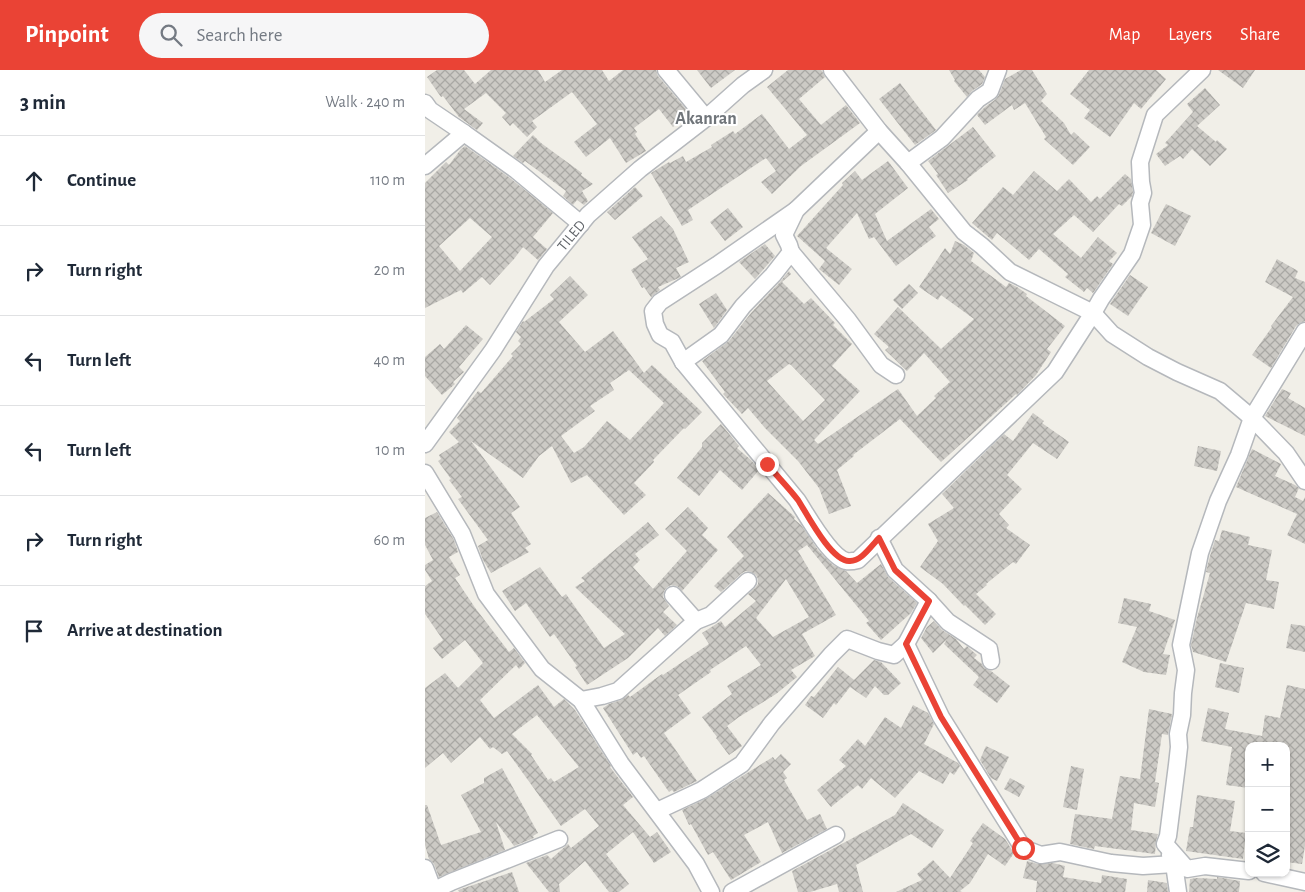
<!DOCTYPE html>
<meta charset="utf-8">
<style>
:root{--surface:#fff;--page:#f6f6f7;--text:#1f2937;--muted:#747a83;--line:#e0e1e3;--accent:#ea4335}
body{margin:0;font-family:"Alegreya Sans",sans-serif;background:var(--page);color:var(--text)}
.controls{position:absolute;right:15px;bottom:15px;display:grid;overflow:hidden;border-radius:10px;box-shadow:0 1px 4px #0004}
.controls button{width:45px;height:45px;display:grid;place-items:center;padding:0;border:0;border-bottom:1px solid var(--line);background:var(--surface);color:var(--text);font:25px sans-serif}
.stop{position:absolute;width:15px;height:15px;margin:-11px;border:4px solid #ea4335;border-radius:50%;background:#fff}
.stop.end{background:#ea4335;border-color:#fff;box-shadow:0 1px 5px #0008}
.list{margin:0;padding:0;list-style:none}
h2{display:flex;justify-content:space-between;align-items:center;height:65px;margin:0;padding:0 20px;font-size:21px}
h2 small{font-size:16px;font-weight:400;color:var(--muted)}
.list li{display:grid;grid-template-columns:32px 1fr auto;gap:15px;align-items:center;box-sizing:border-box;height:90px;padding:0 20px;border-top:1px solid var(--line)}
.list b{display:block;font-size:19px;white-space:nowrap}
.list em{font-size:16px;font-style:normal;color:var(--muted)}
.icon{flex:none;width:28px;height:28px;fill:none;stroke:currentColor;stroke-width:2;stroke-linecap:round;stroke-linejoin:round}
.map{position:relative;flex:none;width:880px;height:822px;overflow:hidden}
header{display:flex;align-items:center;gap:30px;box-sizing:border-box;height:70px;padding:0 25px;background:var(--accent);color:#fff}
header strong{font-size:24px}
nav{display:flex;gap:28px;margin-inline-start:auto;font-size:18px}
.search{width:350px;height:45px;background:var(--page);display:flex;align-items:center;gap:12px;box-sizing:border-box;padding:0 18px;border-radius:28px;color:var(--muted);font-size:19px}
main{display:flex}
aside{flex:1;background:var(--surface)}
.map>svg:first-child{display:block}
</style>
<header>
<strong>Pinpoint</strong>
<div class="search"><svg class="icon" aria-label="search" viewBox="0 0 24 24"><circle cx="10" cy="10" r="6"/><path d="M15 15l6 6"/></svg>Search here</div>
<nav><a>Map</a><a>Layers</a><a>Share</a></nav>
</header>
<main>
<aside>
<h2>3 min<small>Walk · 240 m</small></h2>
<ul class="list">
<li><svg class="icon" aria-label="ahead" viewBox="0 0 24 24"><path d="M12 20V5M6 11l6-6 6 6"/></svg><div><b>Continue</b></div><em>110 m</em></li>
<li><svg class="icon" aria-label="right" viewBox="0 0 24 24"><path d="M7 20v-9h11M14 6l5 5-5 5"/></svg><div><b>Turn right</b></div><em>20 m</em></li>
<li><svg class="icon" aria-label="left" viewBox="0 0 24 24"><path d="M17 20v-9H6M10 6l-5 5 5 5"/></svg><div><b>Turn left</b></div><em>40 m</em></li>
<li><svg class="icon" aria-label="left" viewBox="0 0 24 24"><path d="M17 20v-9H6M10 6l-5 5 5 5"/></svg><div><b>Turn left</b></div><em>10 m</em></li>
<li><svg class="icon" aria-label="right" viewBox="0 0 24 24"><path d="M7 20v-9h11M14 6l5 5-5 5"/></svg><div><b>Turn right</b></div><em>60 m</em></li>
<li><svg class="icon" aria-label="arrive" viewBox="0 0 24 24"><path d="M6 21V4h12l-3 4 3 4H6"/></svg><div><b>Arrive at destination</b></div></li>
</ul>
</aside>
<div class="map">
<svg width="880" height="822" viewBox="0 0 880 822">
<defs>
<pattern id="building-cross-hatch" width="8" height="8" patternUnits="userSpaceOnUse" patternTransform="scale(1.25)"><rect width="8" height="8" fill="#cccac5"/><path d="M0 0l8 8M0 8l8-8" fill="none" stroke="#a9a8a4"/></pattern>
</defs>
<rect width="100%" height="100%" fill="#f1efe8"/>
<g fill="url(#building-cross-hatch)" fill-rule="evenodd">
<polygon points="12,0 39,0 50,14 66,0 113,0 120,12 137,0 177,0 184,11 198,0 231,0 233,6 265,44 248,57 234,39 209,58 212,62 210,64 221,81 201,93 185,68 161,87 149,72 172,54 147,22 107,51 112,57 102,67 88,53 85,56 77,47 81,43 61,23 39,39 58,53 52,60 34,47 18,26 16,27 2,7"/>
<polygon points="272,0 310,0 286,18"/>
<polygon points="363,0 396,0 397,1 400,7 374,29 396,55 421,35 435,53 376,96 347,124 336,112 351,101 341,88 263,140 268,150 257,156 226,103 244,92 245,93 258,86 261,92 287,77 286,75 308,61 310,64 337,44 364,79 382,65 342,17"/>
<polygon points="524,0 554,0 560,7 557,14 547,21 542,27 529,11 530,10"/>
<polygon points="596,0 607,0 622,24 616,31 639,53 646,65 649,62 665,77 648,95 619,69 621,67 600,33 589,40 587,35 560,55 552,45 560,37 571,29 574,25 580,9"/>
<polygon points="664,0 731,0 741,9 716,39 709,33 685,67 659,48 665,40 645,24"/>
<polygon points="793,0 830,0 818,18"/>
<polygon points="475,13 511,60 490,75 454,29"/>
<polygon points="780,18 795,35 772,56 791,72 792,70 802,79 785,96 767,79 758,89 755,86 740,96 731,84 743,75 740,73 768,42 762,34"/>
<polygon points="548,57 571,86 542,109 543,110 523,123 511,105 513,104 503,91"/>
<polygon points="108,65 116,73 157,103 156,105 168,114 157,121 163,131 159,135 152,130 148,135 138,126 141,121 100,91 98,93 88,86"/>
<path d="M40,76L85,108L128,143L108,167L122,179L113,190L98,177L89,189L65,215L57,207L38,223L36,220L0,238V113L21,92L24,95L36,79ZM45,148L67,167L35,201L14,176Z"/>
<polygon points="463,91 483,118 450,144 462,171 506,139 514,149 504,157 511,166 471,196 449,167 444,169 432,143 401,178 427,199 414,215 394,199 400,191 372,166 418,115 417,113 430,101 437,110"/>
<polygon points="609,101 632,121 644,109 666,132 672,126 675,129 700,104 706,109 708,122 707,126 697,136 694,134 668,162 649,145 628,164 656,188 673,167 692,183 684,191 688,194 668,223 662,218 659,222 640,207 643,204 614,179 604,190 572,163 567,170 547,153 578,117 588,125"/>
<polygon points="210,117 218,126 190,150 182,142"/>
<polygon points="741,134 766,146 750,176 726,163"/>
<polygon points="303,138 318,157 300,171 285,152"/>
<polygon points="236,146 248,159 264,192 251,198 256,207 233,217 235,220 226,227 219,217 217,218 206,200 223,189 207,167"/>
<path d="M530,171L539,175L549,183L546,191L581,217L584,213L592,217L602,224L601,226L640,256L622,279L626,282L611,305L592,325L591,324L516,392L475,349L428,385L429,386L412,400L426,436L404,444L394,418L373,391L340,358L323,338L317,344L298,324L300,322L277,291L304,271L326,243L355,212L364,201L366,204L357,212L379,234L386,228L410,253L408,255L427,274L407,296L435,321L389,370L393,374L473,319L492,346L511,328L509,326L525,312L499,283L482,301L460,280L464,277L449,264L473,237L516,279L549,249L516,225L513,230L494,217L520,178L525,184ZM364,294L366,295L400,330L378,351L342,311Z"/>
<polygon points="340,174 350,186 330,209 314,192"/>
<polygon points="852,189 873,201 870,208 880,212 880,251 875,253 871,256 846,298 827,285 847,257 846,256 868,227 840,212"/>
<polygon points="705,205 723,217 703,246 685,234"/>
<path d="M145,206L163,225L134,252L160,282L188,261L219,303L227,295L277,342L260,359L259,358L228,390L229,392L209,413L221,425L199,445L162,405L146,413L127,376L114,386L98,408L46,371L95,437L86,443L106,474L100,478L104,482L66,503L58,490L53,476L63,470L33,429L37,427L24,410L26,409L13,391L16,389L14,385L34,372L24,362L35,351L32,348L53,321L56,323L88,286L86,284L96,274L93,271L96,267L91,262L98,251L99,252L129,229L125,225ZM204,300L239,333L205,370L182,351L159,377L149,383L136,366L170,341L165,336L189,320L185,313Z"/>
<polygon points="484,214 493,223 477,239 468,230"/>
<polygon points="291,223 302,240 289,258 274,234"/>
<polygon points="41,255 58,269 34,297 39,302 28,312 30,314 17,325 0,306 0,287 15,274 19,279"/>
<polygon points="857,319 866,323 863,328 880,338 880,366 840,346"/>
<polygon points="608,343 619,351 617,353 644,372 632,389 608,373 582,405 597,419 574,444 584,455 581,458 605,475 591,494 588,492 561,514 562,515 551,524 571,544 560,555 540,535 539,536 518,514 495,497 513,471 503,454 529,438 517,424 579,364 588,371"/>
<polygon points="296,354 314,376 312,378 326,390 334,400 317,420 295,400 274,426 252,408 277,377 277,373"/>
<polygon points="773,376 796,381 792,401 769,396"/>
<polygon points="827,379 856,394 850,406 870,415 874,418 870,427 878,431 880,427 880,474 862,465 872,444 811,417"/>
<path d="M343,423L370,447L369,449L376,455L393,480L408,495L421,501L432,513L456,494L463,507L492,533L486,543L456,570L441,553L444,551L382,475L373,481L411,545L377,564L390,586L366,600L372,607L351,624L314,647L302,656L317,676L304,685L291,668L292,667L277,647L307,624L302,616L336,595L321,576L285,600L286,602L253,625L266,643L239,663L272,711L249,722L247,720L244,722L219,686L216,688L212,682L208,685L178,638L184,634L196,630L203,625L205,627L237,604L238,605L284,574L277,563L296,551L300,557L331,531L323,524L330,518L333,514V509L331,505L326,502L321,501L317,503L296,522L289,516L319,486L302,467ZM361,509L384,547L348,567L331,548Z"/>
<polygon points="263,437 283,458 277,465 293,480 257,521 252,516 246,515 242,517 239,521 238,527 244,536 238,542 252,555 240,566 233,558 203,588 162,615 150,597 152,596 129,564 125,567 101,533 90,541 77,521 115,497 137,527 141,524 179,578 200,564 150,517 160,511 156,508 223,452 234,465 210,484 215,490 208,497 228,519 262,481 240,459"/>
<path d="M12,442L29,470L33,482L24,487L35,505L30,508L51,539L84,582L89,578L100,593L94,599L91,595L55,630L69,648L113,615L129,637L139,629L150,640L186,696L185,697L208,727L198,735L225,767L232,762L246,782L229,793L208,762L181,784L204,814L194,822H184L160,791L134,814L135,822H124L101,793L122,785L126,789L143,774L146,778L174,756L160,739L136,756L82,681L77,684L68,677L65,679L55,667L26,693L18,683L0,698V618L20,603L33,618L58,593L40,570L17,589L8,578L18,570L0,544V516L7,511L0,500V495L8,490L0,475V448ZM112,645L154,697L129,712L126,708L123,710L106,685L107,684L87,664Z"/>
<polygon points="797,460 825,467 823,475 847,480 841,510 854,512 849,539 821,533 801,592 768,582 766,575 772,548 785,503 781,502 785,486 790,470 794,471"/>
<polygon points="699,528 726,534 724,541 750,550 738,584 745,585 741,605 719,602 697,592 712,557 693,553"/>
<polygon points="509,551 517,560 531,569 539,579 542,576 545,579 552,585 549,588 557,594 559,598 566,601 585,616 572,633 548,615 554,607 519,574 522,569 508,583 496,568 502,557"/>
<polygon points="866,554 880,556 880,582 861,578"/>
<polygon points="449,590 456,592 476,613 463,625 459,625 450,616 441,628 425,617 411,635 409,633 398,648 380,635 386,626 389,627 413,597 429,610"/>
<polygon points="795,593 819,598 814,623 790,617"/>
<polygon points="862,615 880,619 880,776 877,794 861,792 861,676 824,676 824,718 801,715 807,677 776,671 783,638 804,643 800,659 837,666 840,645 855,648"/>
<polygon points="488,635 503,643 509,654 499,674 533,693 535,696 529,705 525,702 518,714 494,701 470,728 446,708 437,719 433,715 406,737 392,720 421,696 414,690 433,669 440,676 460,647 476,658"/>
<polygon points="724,639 747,644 743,665 737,664 730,712 734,713 730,737 709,733 706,760 733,764 731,771 730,784 670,776 669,779 645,774 650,744 687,749 695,706 715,709"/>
<polygon points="561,676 584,687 572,711 566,708 555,690"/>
<polygon points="356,684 366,694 358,702 362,708 359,710 382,750 395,744 402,759 357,783 343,752 319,765 336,792 306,810 288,782 283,785 266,754 264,755 257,740 282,728 348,687 350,690"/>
<polygon points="646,696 659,699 652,740 638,737"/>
<polygon points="77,698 113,763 108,766 109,768 89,776 71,752 80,780 14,807 9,794 4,789 0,775 0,735 2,735 16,775 56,762 36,725 59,713 59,708"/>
<polygon points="585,708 600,716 594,727 579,719"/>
<polygon points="772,725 810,731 805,761 821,763 818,789 761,781 765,757 768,757"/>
<polygon points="478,733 519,760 507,778 486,764 431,795 438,822 414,822 412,814 385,822 373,822 367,801 470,745"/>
<polygon points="558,753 580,769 589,783 580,796 563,784 545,813 535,821 537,822 471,822 497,810 492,804 508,790 525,808 548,773 545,771"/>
<polygon points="602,791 613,794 628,793 640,796 638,807 676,813 677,805 702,809 700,822 611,822 612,811 598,808"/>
<polygon points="87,802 94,822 34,822 33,820"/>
<polygon points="792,807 815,811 814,822 764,822 765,809 772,808 792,809"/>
<polygon points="723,810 742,813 743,822 722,822"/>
</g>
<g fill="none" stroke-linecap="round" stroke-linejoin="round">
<defs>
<g id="minor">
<polyline points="241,0 281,48"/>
<polyline points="407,0 454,61 483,93 539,162 557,176 585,202 668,243 687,264 723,287 752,302 795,321 827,348 861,383 880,411"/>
<polyline points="0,33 5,40 39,63 91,100 156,154"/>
<polyline points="483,93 517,68 553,29 565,21 573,0"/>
<polyline points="0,96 39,63"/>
<path d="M371,140L292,195L235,232L228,241L230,254L235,265L247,272L258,292L372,430C382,445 404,486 421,491C425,492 429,491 433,490L630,302L668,243L676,229L707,184L717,155L715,133L718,123L716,112L715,92L730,45L777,0"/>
<polyline points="366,182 423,250 456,295 471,305"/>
<polyline points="258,292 296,265 318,236 348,205 366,182 364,175 359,165 371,140 454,61"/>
<path id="s1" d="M0,374L68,280L121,196L163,145L215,99L281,48L318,15L339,0"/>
<polyline points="0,403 37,464 61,524 117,599 156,630 196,694 271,794 286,822"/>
<polyline points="454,468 470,500 504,531 523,552 564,579 566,591"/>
<polyline points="248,525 271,551"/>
<polyline points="504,531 481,574 516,647 598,778 616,785 635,782 686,793 718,796 749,794"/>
<polyline points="156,630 177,626 193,621 271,551 286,545 323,511"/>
<polyline points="232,741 277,720 317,694 347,653 406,585 422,569 453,581 469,585 481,574"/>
<polyline points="745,785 749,794 753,822"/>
<polyline points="0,798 9,822"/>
<polyline points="824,801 780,796 762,799 740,774 743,766 752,695 754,677 753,664 757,645 758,623 761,600 756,575 775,483 793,431 814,385 827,348 880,261"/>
<polyline points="839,803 880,812"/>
<polyline points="8,821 26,812 134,769"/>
<polyline points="307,822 411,765"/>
</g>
</defs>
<use href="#minor" stroke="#b5b8bc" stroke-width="19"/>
<use href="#minor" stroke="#fff" stroke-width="16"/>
</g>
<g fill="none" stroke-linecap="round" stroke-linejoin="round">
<path stroke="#ea4335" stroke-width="6" d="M342,394C352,406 364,418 373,430C382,444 406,491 424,491C436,492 446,476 454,468L470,500L504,531L481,574L516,647L598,778"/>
</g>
<g text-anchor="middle" stroke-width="4" stroke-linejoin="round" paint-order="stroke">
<g font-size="15" fill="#5f6368" stroke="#fff">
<text dy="5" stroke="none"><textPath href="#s1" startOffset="255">TILED</textPath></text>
</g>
<g font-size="18" font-weight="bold" fill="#70757a" stroke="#fff">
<text x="281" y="54">Akanran</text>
</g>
</g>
</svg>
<div class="controls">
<button>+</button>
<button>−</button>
<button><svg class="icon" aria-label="layers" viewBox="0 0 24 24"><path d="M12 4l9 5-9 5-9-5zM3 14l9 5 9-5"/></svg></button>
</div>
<div class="stop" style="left:598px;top:778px"></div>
<div class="stop end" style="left:342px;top:394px"></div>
</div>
</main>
